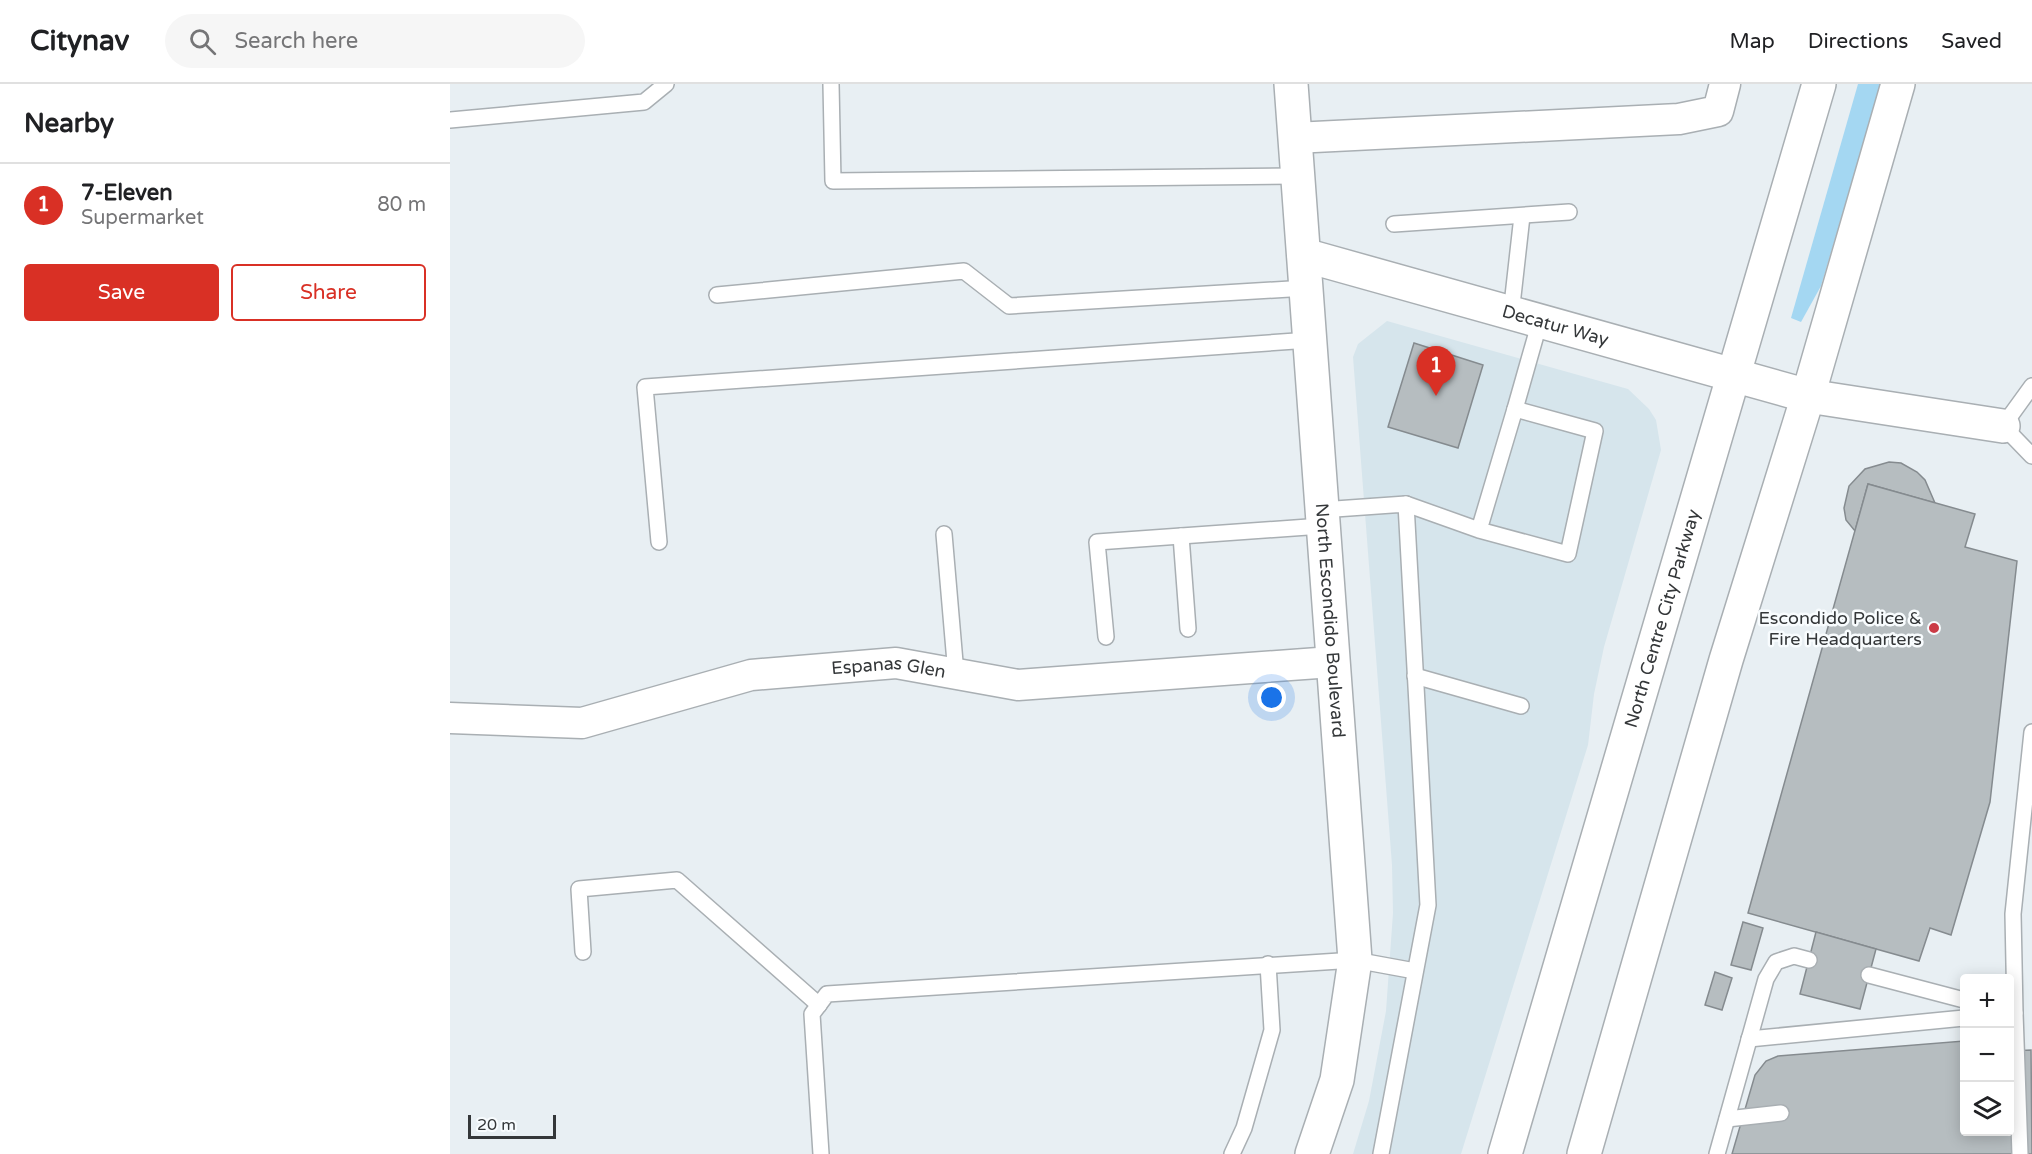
<!DOCTYPE html>
<meta charset="utf-8">
<style>
:root{--surface:#fff;--page:#f6f6f6;--text:#202124;--muted:#757577;--line:#e0e0e0;--accent:#d93025}
body{margin:0;font-family:"Varela Round",sans-serif;background:var(--page);color:var(--text)}
.controls{position:absolute;right:18px;bottom:18px;display:grid;overflow:hidden;border-radius:6px;box-shadow:0 3px 15px #0003}
.controls button{width:54px;height:54px;display:grid;place-items:center;padding:0;border:0;border-bottom:2px solid var(--line);background:var(--surface);color:var(--text);font:30px sans-serif}
.scale{position:absolute;left:18px;bottom:15px;width:88px;box-sizing:border-box;padding-left:6px;border:3px solid #343739;border-top:0;font-size:16px;line-height:21px;white-space:nowrap;color:#343739;-webkit-text-stroke:4px #f8fcfe;paint-order:stroke}
.you{position:absolute;left:822px;top:614px;width:21px;height:21px;margin:-15px;border:4px solid #fff;border-radius:50%;background:#1a73e8;box-shadow:0 0 0 9px #1a73e833}
.badge{display:grid;place-items:center;width:39px;height:39px;border-radius:50%;background:var(--accent);color:#fff;font-size:20px;font-weight:700}
.pin{position:absolute;translate:-50% -50px;filter:drop-shadow(0 2px 3px #0008)}
.pin::after{content:'';position:absolute;top:32px;width:21px;height:18px;background:inherit;clip-path:polygon(0 0,100% 0,50% 100%)}
.list{margin:0;padding:0;list-style:none}
h2{display:flex;justify-content:space-between;align-items:center;height:78px;margin:0;padding:0 24px;font-size:26px}
h2 small{font-size:20px;font-weight:400;color:var(--muted)}
.list li{display:grid;grid-template-columns:39px 1fr auto;gap:18px;align-items:center;box-sizing:border-box;height:84px;padding:0 24px;border-top:2px solid var(--line)}
.list b{display:block;font-size:22px;white-space:nowrap}
.list p{margin:0;font-size:20px;white-space:nowrap;color:var(--muted)}
.list em{font-size:20px;font-style:normal;color:var(--muted)}
.actions{display:flex;gap:12px;padding:18px 24px}
.actions a{flex:1;padding:14px 0;border:2px solid var(--accent);border-radius:6px;text-align:center;font-size:21px;color:var(--accent)}
.actions .main{background:var(--accent);color:#fff}
.icon{flex:none;width:33px;height:33px;fill:none;stroke:currentColor;stroke-width:2;stroke-linecap:round;stroke-linejoin:round}
.map{position:relative;flex:none;width:1582px;height:1070px;overflow:hidden}
header{display:flex;align-items:center;gap:36px;box-sizing:border-box;height:84px;padding:0 30px;background:var(--surface);border-bottom:2px solid var(--line)}
header strong{font-size:28px}
nav{display:flex;gap:33px;margin-inline-start:auto;font-size:21px}
.search{width:420px;height:54px;background:var(--page);display:flex;align-items:center;gap:15px;box-sizing:border-box;padding:0 21px;border-radius:33px;color:var(--muted);font-size:22px}
main{display:flex}
aside{flex:1;background:var(--surface)}
.map>svg:first-child{display:block}
</style>
<header>
<strong>Citynav</strong>
<div class="search"><svg class="icon" aria-label="search" viewBox="0 0 24 24"><circle cx="10" cy="10" r="6"/><path d="M15 15l6 6"/></svg>Search here</div>
<nav><a>Map</a><a>Directions</a><a>Saved</a></nav>
</header>
<main>
<aside>
<h2>Nearby<small></small></h2>
<ul class="list">
<li><span class="badge">1</span><div><b>7-Eleven</b><p>Supermarket</p></div><em>80 m</em></li>
</ul>
<div class="actions"><a class="main">Save</a><a>Share</a></div>
</aside>
<div class="map">
<svg width="1582" height="1070" viewBox="0 0 1582 1070">
<rect width="100%" height="100%" fill="#e8eff3"/>
<polygon fill="#d6e5ec" points="937,237 1178,305 1199,325 1206,336 1211,366 1154,563 1144,610 1138,661 1011,1070 903,1070 919,1017 936,927 943,829 942,781 903,273 908,260"/>
<polygon fill="#a4d7f2" points="1408,0 1431,0 1371,202 1351,238 1341,234"/>
<g fill="#b6bdc0" stroke="#858b8f" stroke-width="1.5">
<polygon points="964,259 1033,281 1008,364 938,343"/>
<polygon points="1439,378 1451,379 1467,388 1475,396 1485,419 1418,400 1405,447 1396,436 1394,424 1399,402 1415,385"/>
<polygon points="1418,400 1525,430 1515,463 1567,477 1540,718 1501,851 1480,844 1469,877 1298,829"/>
<polygon points="1293,838 1313,844 1301,886 1281,881"/>
<polygon points="1366,848 1426,865 1410,925 1350,910"/>
<polygon points="1265,888 1282,894 1272,926 1255,921"/>
<polygon points="1514,957 1514,1048 1560,1048 1560,967 1581,966 1582,1070 1282,1070 1305,991 1316,977 1328,972"/>
</g>
<g fill="none" stroke-linecap="round" stroke-linejoin="round">
<defs>
<g id="service">
<polyline points="381,0 383,97 847,92"/>
<polyline points="0,36 194,18 216,0"/>
<polyline points="944,140 1119,128"/>
<polyline points="267,211 514,187 559,222 856,204"/>
<polyline points="1061,230 1072,132"/>
<polyline points="1582,302 1553,342 1582,372"/>
<polyline points="1065,325 1090,237"/>
<polyline points="956,420 1029,446 1118,470 1145,347 1065,325 1029,446"/>
<polyline points="871,426 956,420 978,821 931,1070"/>
<polyline points="494,450 506,590"/>
<polyline points="731,452 738,545"/>
<polyline points="209,458 195,303 860,256"/>
<polyline points="656,553 647,458 872,442"/>
<polyline points="965,592 1071,622"/>
<polyline points="133,868 129,805 227,796 369,921"/>
<polyline points="1419,891 1514,916"/>
<polyline points="1560,928 1565,929 1570,1070"/>
<polyline points="1560,930 1565,929 1563,830 1582,648"/>
<polyline points="1299,955 1514,934"/>
<polyline points="1277,1035 1331,1029"/>
<polyline points="371,1070 362,930 377,910 905,876 965,887"/>
<polyline points="782,1070 794,1044 822,946 818,880"/>
<polyline points="1267,1070 1316,895 1326,878 1344,872 1359,876"/>
</g>
<g id="minor">
<polyline points="844,54 1229,35 1268,27 1275,0"/>
<path id="s1" d="M0,634L132,639L301,591L446,579L568,601L882,578"/>
</g>
<g id="tertiary">
<path id="s2" d="M841,0L905,876L887,996L862,1070"/>
<path id="s3" d="M854,171L1358,312L1553,342"/>
</g>
<g id="trunk">
<path id="s4" d="M1055,1070L1369,0"/>
<polyline points="1134,1070 1276,576 1358,312 1448,0"/>
</g>
</defs>
<use href="#service" stroke="#a9afb3" stroke-width="18"/>
<use href="#minor" stroke="#a9afb3" stroke-width="33"/>
<use href="#tertiary" stroke="#a9afb3" stroke-width="36"/>
<use href="#trunk" stroke="#a9afb3" stroke-width="36"/>
<use href="#service" stroke="#fff" stroke-width="15"/>
<use href="#minor" stroke="#fff" stroke-width="30"/>
<use href="#tertiary" stroke="#fff" stroke-width="33"/>
<use href="#trunk" stroke="#fff" stroke-width="33"/>
</g>
<circle fill="#cb3b46" stroke="#f8fcfe" stroke-width="2" cx="1484" cy="544" r="6"/>
<g text-anchor="middle" stroke-width="5" stroke-linejoin="round" paint-order="stroke">
<g font-size="18" fill="#343739" stroke="#f8fcfe">
<text dy="6" stroke="none"><textPath href="#s3" startOffset="261">Decatur Way</textPath></text>
<text dy="6" stroke="none"><textPath href="#s4" startOffset="558">North Centre City Parkway</textPath></text>
<text dy="6" stroke="none"><textPath href="#s2" startOffset="538">North Escondido Boulevard</textPath></text>
<text dy="6" stroke="none"><textPath href="#s1" startOffset="446">Espanas Glen</textPath></text>
</g>
<g font-size="18" fill="#343739" stroke="#f8fcfe" text-anchor="end">
<text x="1472" y="540">Escondido Police &amp;<tspan x="1472" dy="21">Fire Headquarters</tspan></text>
</g>
</g>
</svg>
<div class="controls">
<button>+</button>
<button>−</button>
<button><svg class="icon" aria-label="layers" viewBox="0 0 24 24"><path d="M12 4l9 5-9 5-9-5zM3 14l9 5 9-5"/></svg></button>
</div>
<div class="scale">20 m</div>
<div class="you"></div>
<div class="pin badge" style="left:986px;top:312px">1</div>
</div>
</main>
